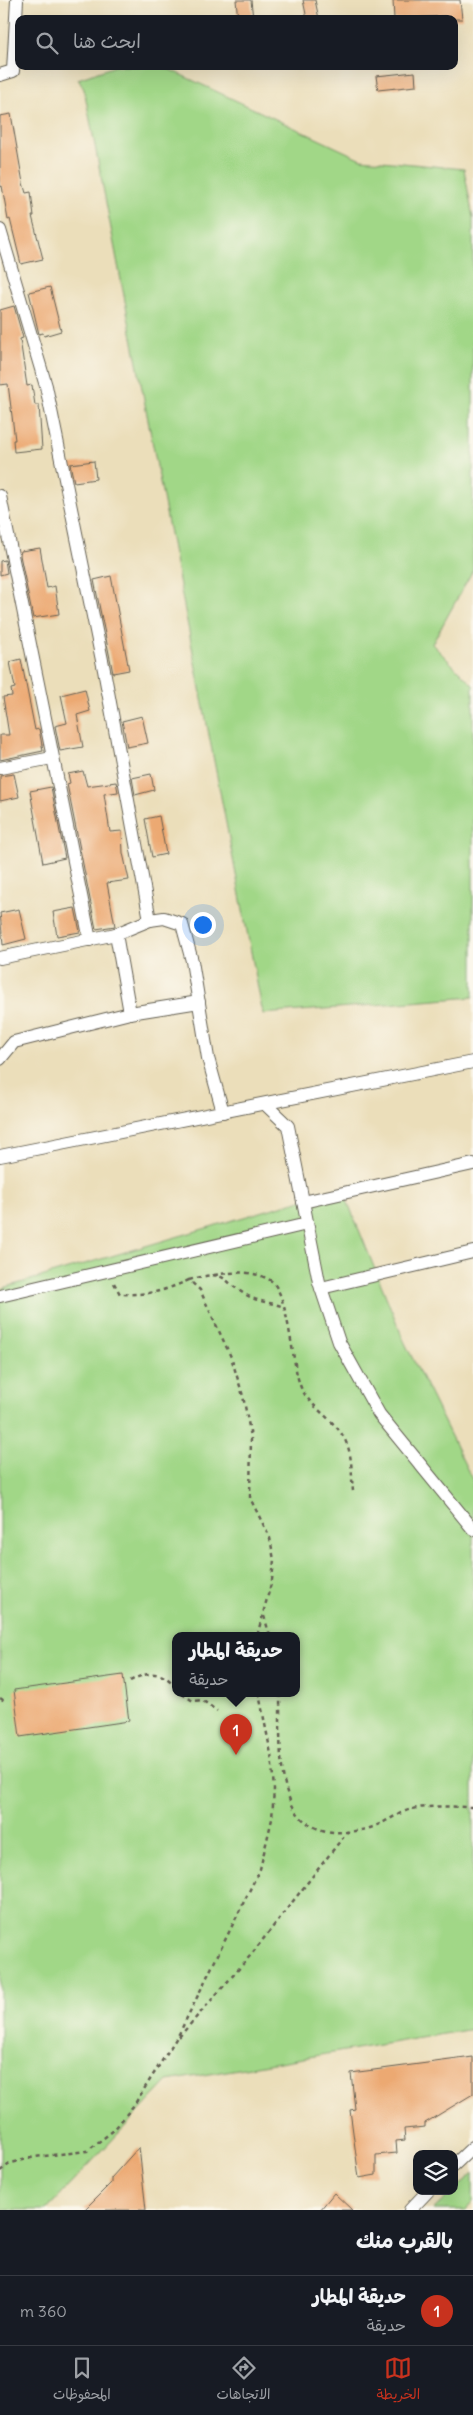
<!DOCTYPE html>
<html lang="ar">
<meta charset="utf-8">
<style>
:root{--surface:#171b24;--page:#242831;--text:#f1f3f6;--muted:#9ea1a6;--line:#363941;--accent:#c8321e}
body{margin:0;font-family:Delius,"Playpen Sans Arabic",sans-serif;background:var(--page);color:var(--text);direction:rtl}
.controls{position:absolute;right:15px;bottom:15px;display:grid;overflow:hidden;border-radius:10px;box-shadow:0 5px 20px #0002}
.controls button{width:45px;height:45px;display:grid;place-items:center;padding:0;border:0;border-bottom:1px solid var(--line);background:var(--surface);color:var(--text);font:25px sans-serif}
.you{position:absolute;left:202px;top:924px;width:18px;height:18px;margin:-12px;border:4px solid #fff;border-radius:50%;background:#1a73e8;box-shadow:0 0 0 8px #1a73e833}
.badge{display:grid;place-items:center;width:32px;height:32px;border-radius:50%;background:var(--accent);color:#fff;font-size:16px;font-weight:700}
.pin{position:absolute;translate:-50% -41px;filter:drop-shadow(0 1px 2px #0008)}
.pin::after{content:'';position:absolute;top:26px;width:18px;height:15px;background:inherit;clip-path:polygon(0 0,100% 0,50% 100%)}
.popup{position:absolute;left:172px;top:1632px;width:128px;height:65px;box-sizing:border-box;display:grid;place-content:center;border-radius:10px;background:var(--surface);filter:drop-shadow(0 1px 4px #0005);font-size:16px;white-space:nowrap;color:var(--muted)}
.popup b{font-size:19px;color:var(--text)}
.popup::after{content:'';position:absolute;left:50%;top:100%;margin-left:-10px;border:10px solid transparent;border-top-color:var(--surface)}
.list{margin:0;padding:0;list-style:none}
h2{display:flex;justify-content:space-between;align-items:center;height:65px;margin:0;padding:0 20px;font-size:21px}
h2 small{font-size:16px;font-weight:400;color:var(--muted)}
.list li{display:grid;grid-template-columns:32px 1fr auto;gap:15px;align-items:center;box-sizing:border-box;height:70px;padding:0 20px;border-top:1px solid var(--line)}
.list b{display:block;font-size:19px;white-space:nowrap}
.list p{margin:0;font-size:16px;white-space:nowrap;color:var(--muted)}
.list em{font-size:16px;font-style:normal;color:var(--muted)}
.icon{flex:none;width:28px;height:28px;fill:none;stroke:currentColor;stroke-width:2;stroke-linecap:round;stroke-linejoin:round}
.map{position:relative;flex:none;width:473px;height:2210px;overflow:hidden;direction:ltr}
.search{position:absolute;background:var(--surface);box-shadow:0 5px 20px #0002;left:15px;right:15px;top:15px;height:55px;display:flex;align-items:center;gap:12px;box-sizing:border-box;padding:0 18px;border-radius:10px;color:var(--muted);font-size:19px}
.sheet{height:135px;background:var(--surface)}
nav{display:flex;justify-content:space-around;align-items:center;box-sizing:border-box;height:70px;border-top:1px solid var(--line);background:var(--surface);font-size:14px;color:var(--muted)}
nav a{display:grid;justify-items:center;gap:2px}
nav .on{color:var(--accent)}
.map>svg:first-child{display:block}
</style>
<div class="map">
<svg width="473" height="2210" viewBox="0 0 473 2210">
<rect width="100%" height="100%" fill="#fbf7ec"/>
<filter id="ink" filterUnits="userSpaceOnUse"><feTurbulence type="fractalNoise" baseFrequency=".02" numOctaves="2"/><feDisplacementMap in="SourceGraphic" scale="10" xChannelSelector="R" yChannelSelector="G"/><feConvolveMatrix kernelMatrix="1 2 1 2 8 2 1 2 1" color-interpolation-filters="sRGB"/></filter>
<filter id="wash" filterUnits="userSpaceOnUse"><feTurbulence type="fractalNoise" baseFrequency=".0096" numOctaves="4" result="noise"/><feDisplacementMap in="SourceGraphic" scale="20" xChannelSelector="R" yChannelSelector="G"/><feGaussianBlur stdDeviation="1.12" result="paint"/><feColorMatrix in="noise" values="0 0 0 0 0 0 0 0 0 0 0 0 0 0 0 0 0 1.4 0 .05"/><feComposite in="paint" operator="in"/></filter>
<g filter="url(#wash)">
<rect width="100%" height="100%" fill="#ebdeba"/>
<g fill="#a1d787" stroke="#5e7a52" fill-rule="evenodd">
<polygon points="115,66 162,66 361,159 464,169 473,218 473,570 432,644 473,685 473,997 263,1014 84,89 78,79"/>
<path d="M342,1188L404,1341L473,1481V2029L168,2081L46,2210H0V1289ZM176,1636H296V1694H176Z"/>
<polygon points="473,2173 473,2201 465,2210 433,2210"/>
</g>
<g id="blocks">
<g fill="#eca972">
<polygon points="236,0 251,0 253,19 238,19"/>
<polygon points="303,0 315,0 319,19 307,19"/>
<polygon points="393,0 460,0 462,19 446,19 445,16 394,19"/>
<polygon points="415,72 416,86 378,90 376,76"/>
<polygon points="11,114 23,183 26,193 31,192 34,216 32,216 43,259 21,264 10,219 8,220 2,186 0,187 0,116"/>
<polygon points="50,287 61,331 44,336 43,333 39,334 29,292"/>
<polygon points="14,306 23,338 20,339 27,386 32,385 35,405 39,405 42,449 14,452 13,440 15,440 8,384 0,385 0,310"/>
<polygon points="94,461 96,479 74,482 70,464"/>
<polygon points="40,548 47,588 55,586 59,614 33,618 20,555 21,551"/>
<polygon points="5,560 7,573 0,575 0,561"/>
<polygon points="111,576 129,670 113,673 94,580"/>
<polygon points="21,659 35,730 39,729 43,751 0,760 0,735 9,735 3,697 12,696 11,689 15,688 10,662"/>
<polygon points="85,689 90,711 77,715 83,747 60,751 55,726 67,723 61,695"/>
<polygon points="142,716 148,743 127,747 122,721"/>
<polygon points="83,771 87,786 116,782 118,792 104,794 110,832 122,831 123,853 129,880 107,883 115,926 96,929 67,784 70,783 68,774"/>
<polygon points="14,774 19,797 0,801 0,776"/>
<polygon points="151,774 154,790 135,795 132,778"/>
<polygon points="51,787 65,858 43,863 30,791"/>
<polygon points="159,816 166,854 152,857 145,819"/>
<polygon points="75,908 80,932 57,936 53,912"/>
<polygon points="19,909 26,939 3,945 0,913"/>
<polygon points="123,1675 129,1721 20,1737 14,1690"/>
<polygon points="473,2057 473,2094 425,2123 425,2127 404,2129 405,2140 396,2141 397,2153 376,2155 376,2175 359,2178 350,2110 355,2109 351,2073"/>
<polygon points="139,2147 146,2210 84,2210 111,2183 111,2178"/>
<polygon points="334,2193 352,2210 320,2210"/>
</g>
</g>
</g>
<g filter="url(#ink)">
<use href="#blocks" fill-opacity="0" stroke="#646053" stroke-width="1"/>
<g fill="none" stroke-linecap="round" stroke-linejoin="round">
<defs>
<g id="street">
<polyline points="0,75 13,71 17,0"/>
<polyline points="0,230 46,386 104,670 150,920"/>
<polyline points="0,496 90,940"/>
<polyline points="0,768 52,758"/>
<polyline points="116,934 130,1013"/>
<polyline points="0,958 116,934 150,920 164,918 182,924 192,961 208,1058 223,1112"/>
<polyline points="0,1059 14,1042 130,1013 199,1002"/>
<polyline points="265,1104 288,1126 319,1282 339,1342 379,1414 473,1529"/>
<polyline points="0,1156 473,1062"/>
<polyline points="303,1202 473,1164"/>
<polyline points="321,1288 473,1252"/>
<polyline points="0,1296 307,1224"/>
<polyline points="454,2165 473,2147"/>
<polyline points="410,2210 428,2191"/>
</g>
</defs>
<use href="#street" stroke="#646053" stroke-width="14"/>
<g stroke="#646053" stroke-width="2.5" stroke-dasharray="4 4" stroke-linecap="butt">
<path d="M214,1275C233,1272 253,1270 270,1280C288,1291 292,1361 299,1382C306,1407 336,1418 346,1442C353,1457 351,1475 353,1491"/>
<path d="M189,1280C230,1268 219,1281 250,1297C260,1302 273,1303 284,1307"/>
<path d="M114,1283L120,1294C150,1295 161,1292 189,1280L200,1290L231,1357L243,1396L251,1437L250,1498L270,1538L274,1560L272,1580L257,1636"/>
<polyline points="264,1616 270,1636"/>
<path d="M130,1681C148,1671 162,1670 176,1687"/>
<polyline points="182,1694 193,1701 202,1700 217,1711"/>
<path d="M280,1694C281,1757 270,1851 366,1829C383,1825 396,1813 412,1809C431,1805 454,1807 473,1807"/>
<polyline points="0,1698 6,1702"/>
<polyline points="179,2037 250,1956 348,1831"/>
<polyline points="0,2171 11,2163 35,2157 87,2151 114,2130 134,2105 179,2034 260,1869 272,1819 274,1789 271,1754 259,1694"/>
</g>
<use href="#street" stroke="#fff" stroke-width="12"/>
</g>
</g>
</svg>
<div class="controls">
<button><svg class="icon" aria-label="layers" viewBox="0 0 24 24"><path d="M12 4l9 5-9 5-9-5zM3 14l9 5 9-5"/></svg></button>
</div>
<div class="you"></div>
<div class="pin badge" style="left:236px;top:1755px">1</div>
<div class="popup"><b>حديقة المطار</b>حديقة</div>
<div class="search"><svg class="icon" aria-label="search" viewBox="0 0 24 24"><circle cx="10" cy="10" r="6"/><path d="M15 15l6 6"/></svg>ابحث هنا</div>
</div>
<section class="sheet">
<h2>بالقرب منك<small></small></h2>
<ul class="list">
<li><span class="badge">1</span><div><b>حديقة المطار</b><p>حديقة</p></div><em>360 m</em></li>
</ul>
</section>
<nav>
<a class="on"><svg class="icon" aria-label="map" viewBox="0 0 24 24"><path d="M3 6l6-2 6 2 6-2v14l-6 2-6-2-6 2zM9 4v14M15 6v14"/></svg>الخريطة</a>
<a><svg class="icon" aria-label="directions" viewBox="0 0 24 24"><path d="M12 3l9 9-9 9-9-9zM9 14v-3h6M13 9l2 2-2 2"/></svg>الاتجاهات</a>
<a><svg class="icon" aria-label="saved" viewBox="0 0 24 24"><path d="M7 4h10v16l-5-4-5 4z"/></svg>المحفوظات</a>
</nav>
